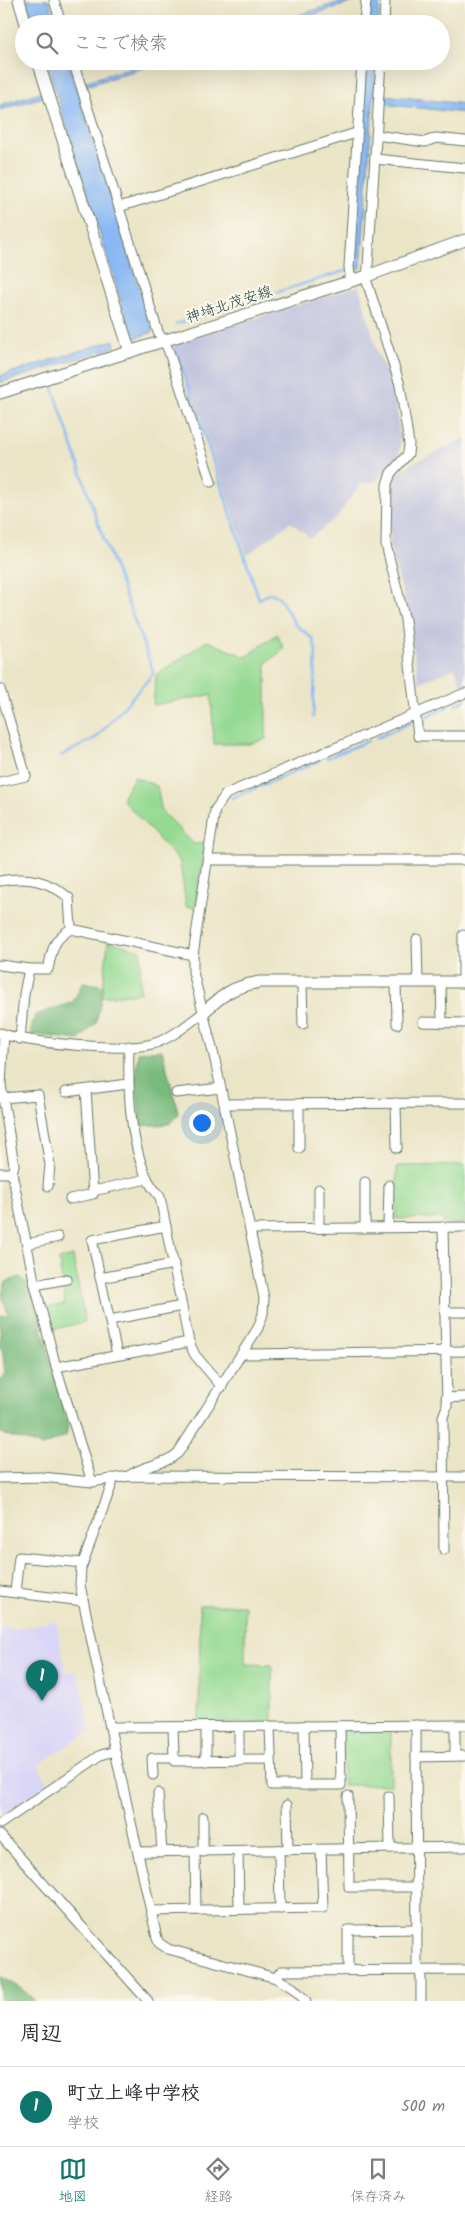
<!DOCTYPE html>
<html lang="ja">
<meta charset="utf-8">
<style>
:root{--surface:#fff;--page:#f2f2f3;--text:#2b2b33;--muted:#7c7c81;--line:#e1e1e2;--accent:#0f766e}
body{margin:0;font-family:Kalam,"Klee One",sans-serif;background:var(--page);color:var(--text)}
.you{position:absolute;left:201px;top:1122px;width:18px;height:18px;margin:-12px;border:4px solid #fff;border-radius:50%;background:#1a73e8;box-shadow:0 0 0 8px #1a73e833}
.badge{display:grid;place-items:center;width:32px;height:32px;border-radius:50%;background:var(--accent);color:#fff;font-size:16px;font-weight:700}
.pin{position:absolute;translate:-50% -41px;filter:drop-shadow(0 1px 2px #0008)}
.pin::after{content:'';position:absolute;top:26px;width:18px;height:15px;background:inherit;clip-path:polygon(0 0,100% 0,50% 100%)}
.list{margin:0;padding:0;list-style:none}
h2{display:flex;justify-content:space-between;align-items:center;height:65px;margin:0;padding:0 20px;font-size:21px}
h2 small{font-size:16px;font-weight:400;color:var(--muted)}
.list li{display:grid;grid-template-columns:32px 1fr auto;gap:15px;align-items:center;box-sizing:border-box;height:80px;padding:0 20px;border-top:1px solid var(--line)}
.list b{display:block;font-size:19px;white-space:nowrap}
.list p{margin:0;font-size:16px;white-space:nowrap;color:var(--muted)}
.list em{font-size:16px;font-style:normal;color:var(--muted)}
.icon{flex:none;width:28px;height:28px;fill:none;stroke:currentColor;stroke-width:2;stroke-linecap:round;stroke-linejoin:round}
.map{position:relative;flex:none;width:465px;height:2001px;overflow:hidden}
.search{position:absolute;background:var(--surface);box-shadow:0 5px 20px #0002;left:15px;right:15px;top:15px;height:55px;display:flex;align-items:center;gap:12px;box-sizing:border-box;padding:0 18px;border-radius:28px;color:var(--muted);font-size:19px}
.sheet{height:145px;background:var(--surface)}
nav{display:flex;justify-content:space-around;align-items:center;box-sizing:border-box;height:70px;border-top:1px solid var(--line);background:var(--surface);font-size:14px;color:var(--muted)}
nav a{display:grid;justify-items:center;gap:2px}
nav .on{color:var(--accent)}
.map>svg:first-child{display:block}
</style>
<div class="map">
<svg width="465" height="2001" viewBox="0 0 465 2001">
<rect width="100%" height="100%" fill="#fbf7ec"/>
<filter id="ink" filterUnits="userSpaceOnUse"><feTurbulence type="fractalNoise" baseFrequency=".02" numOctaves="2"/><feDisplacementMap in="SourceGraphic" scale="10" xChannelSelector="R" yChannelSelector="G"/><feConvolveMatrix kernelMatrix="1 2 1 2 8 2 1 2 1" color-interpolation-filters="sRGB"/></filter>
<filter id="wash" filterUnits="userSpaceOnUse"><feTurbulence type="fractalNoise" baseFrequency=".0096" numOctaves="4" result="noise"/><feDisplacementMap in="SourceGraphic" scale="20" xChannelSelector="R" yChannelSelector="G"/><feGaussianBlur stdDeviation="1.12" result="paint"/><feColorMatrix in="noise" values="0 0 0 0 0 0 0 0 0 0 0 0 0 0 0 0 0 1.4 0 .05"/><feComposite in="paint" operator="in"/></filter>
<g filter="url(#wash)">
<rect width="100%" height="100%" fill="#ebe5c7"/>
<polygon fill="#dad6f7" points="56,1621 66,1672 77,1671 91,1730 38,1765 48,1783 0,1817 0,1627 10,1630"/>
<g fill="#c0c2dd">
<polygon points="359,286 377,351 394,391 401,441 399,454 378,480 360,485 336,518 310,538 291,522 247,555 175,343"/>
<polygon points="465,438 465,685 462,686 455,668 419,683 407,609 390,547 390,490 396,474 413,463"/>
</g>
<g fill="#95da93" stroke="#5a8c64">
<polygon points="277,634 284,649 266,663 266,739 249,744 214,744 211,695 153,705 156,675 207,641 246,657"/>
<polygon points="134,777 157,786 162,812 194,844 206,843 195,908 186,906 180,862 122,799"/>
<polygon points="108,941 141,950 140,993 102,997"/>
<polygon points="465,1165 465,1224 443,1223 443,1218 396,1219 397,1166"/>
<polygon points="73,1256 85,1322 50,1330 46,1308 65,1304 59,1260"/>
<polygon points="200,1605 245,1605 245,1664 272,1665 272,1723 199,1723"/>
<rect x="343" y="1728" width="48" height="57"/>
</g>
<g fill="#78ba7d" stroke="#4c7c58">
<polygon points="83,982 104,986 96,1023 79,1040 30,1034 35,1015 73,1002"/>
<polygon points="162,1050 179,1115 169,1124 141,1126 135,1076 138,1052"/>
<polygon points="20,1277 31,1287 68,1426 66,1436 43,1446 2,1434 0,1431 0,1380 5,1372 2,1347 0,1346 0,1316 8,1314 2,1294 6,1282"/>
<polygon points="0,1976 23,1990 35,2001 0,2001"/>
</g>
<g fill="#89b8f4" stroke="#547a94">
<polygon points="26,0 49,0 56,24 34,24"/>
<polygon points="346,0 360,0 284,24 271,24"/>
<polygon points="370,0 380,0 378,24 369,24"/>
<polygon points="46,61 68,61 153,332 133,339"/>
<polygon points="151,61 165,61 86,86 84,82"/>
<polygon points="366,61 376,61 361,268 351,270"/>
<polygon points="41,92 43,97 0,110 0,105"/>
<polygon points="384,95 465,104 465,113 383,104"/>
<polygon points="114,340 115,347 0,383 0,376"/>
</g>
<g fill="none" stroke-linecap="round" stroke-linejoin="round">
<g stroke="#89b8f4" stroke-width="2.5">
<polyline points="176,324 348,270"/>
<polyline points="175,347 259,599 271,593 279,597 295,624 313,639 316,651 313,717"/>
<polyline points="51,382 98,523 154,673 97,737 61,756"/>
<polyline points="455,705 465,700"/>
<polyline points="421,719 448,707"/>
<polyline points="376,738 411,723"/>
<polyline points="327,758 368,741"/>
<polyline points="232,798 319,761"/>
</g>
</g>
</g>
<g filter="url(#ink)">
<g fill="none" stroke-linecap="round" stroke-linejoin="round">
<defs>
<g id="street">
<polyline points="54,0 61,24"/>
<polyline points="364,24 366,0"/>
<polyline points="384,24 385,0"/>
<polyline points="73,61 158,332 168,349 211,482"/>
<polyline points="381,61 367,282 400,385 409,444 408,454 391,473 387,484 386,545 405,620 418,736 465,736"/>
<polyline points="376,135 425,142 436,138 465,141"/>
<polyline points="375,159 465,168"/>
<polyline points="119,207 356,133"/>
<polyline points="351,281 349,267 362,61"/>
<polyline points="0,689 26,776 0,782"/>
<polyline points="208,860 465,860"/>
<path d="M0,881C28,876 48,880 69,898L71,929"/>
<polyline points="463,935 463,982"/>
<polyline points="417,939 418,982"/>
<polyline points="0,965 29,969"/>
<polyline points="302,982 303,1024"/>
<polyline points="396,982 397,1024"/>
<polyline points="441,982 442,1023"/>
<polyline points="423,1022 464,1023"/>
<path d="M0,1033C27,1043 124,1052 152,1044C171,1039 188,1024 204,1012"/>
<polyline points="4,1034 1,1085 14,1165 12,1173 35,1285 56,1367 92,1482"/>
<path d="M20,1039L24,994L29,969H48C53,949 52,940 71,929L193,955"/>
<path d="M129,1046C128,1088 129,1139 147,1178C150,1185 155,1191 160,1197L189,1342L195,1355L222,1387"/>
<polyline points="66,1092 128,1084"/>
<polyline points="176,1093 221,1088"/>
<polyline points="3,1098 38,1095 50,1165 48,1186"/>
<polyline points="396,1103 397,1148"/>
<polyline points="225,1104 465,1103"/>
<polyline points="299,1148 299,1104"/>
<polyline points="0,1173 12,1173"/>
<polyline points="365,1182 365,1227"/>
<polyline points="319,1189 319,1228"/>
<polyline points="93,1191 147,1179"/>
<polyline points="70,1199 93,1194 86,1090"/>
<polyline points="388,1227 389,1185"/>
<polyline points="443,1227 447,1406 443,1417 444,1550"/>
<polyline points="251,1229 465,1227"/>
<polyline points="27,1244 58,1237"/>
<polyline points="100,1278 174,1264"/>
<polyline points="35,1285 67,1279"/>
<polyline points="445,1312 465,1312"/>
<polyline points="110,1320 182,1306"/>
<polyline points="117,1354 92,1240 166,1226"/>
<polyline points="243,1354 465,1351"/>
<polyline points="56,1367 189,1342"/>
<polyline points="446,1398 465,1397"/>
<path d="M129,1476C144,1464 164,1466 178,1453L258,1328L263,1314L264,1298L215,1060L193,972V955L215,810L226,794L465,693"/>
<polyline points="0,1478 41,1477 92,1482 129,1476 465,1477"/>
<polyline points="112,1478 112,1484 81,1568 80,1585 115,1751 157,1938 159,1943 168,1949 276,1978 293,1988 306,2001"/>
<polyline points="0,1591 83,1601"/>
<polyline points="15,1592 19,1557 83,1563"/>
<polyline points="416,1725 417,1963 421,1977 421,2001"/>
<polyline points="455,1725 455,1756"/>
<polyline points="270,1726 272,1785 341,1785 340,1726"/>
<polyline points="304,1726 305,1785"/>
<polyline points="110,1727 465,1725"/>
<polyline points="206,1727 206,1761"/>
<polyline points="239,1727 239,1761"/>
<polyline points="416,1757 465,1756"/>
<polyline points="174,1758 174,1761 270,1760"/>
<polyline points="153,1775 152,1758 174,1758 173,1727"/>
<polyline points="158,1793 162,1852"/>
<polyline points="348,1796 349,1887 417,1887"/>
<polyline points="389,1796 390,1848"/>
<polyline points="287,1805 288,1850"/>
<polyline points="203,1817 203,1852"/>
<polyline points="0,1824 101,1755 115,1751"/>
<polyline points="0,1835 148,2001"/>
<polyline points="279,1850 280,1909"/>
<polyline points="238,1851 239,1909"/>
<polyline points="138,1852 465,1847"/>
<polyline points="195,1852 196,1910"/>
<polyline points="151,1911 323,1908 321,1850"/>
<polyline points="348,1970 348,1930 417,1929"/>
<polyline points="276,1978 281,1971 465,1970"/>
</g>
<g id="secondary">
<polyline points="19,0 26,24"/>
<polyline points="38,61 130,352"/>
<polyline points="0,393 367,276 465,240"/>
<path d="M204,1012C225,993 232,987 260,982H465"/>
</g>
</defs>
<use href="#street" stroke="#667867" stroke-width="11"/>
<use href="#secondary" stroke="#667867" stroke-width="13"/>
<use href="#street" stroke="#fff" stroke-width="9"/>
<use href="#secondary" stroke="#fff" stroke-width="11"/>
</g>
</g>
<g text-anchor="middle" stroke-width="4.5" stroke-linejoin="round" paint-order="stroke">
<g font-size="15" fill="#1f3d34" stroke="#fbf7ec">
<text transform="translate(229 304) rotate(-18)" y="5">神埼北茂安線</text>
</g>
</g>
</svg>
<div class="you"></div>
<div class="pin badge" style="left:42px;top:1701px">1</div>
<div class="search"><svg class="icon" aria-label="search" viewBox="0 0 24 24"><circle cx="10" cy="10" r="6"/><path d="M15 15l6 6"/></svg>ここで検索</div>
</div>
<section class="sheet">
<h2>周辺<small></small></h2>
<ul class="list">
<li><span class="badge">1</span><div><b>町立上峰中学校</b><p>学校</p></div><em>500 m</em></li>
</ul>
</section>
<nav>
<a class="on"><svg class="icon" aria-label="map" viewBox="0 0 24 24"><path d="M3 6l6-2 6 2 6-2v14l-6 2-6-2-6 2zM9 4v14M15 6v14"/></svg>地図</a>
<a><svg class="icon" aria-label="directions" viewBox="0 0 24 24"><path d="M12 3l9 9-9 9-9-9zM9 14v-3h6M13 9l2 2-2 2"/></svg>経路</a>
<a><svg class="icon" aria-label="saved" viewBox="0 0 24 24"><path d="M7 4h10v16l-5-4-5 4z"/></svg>保存済み</a>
</nav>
